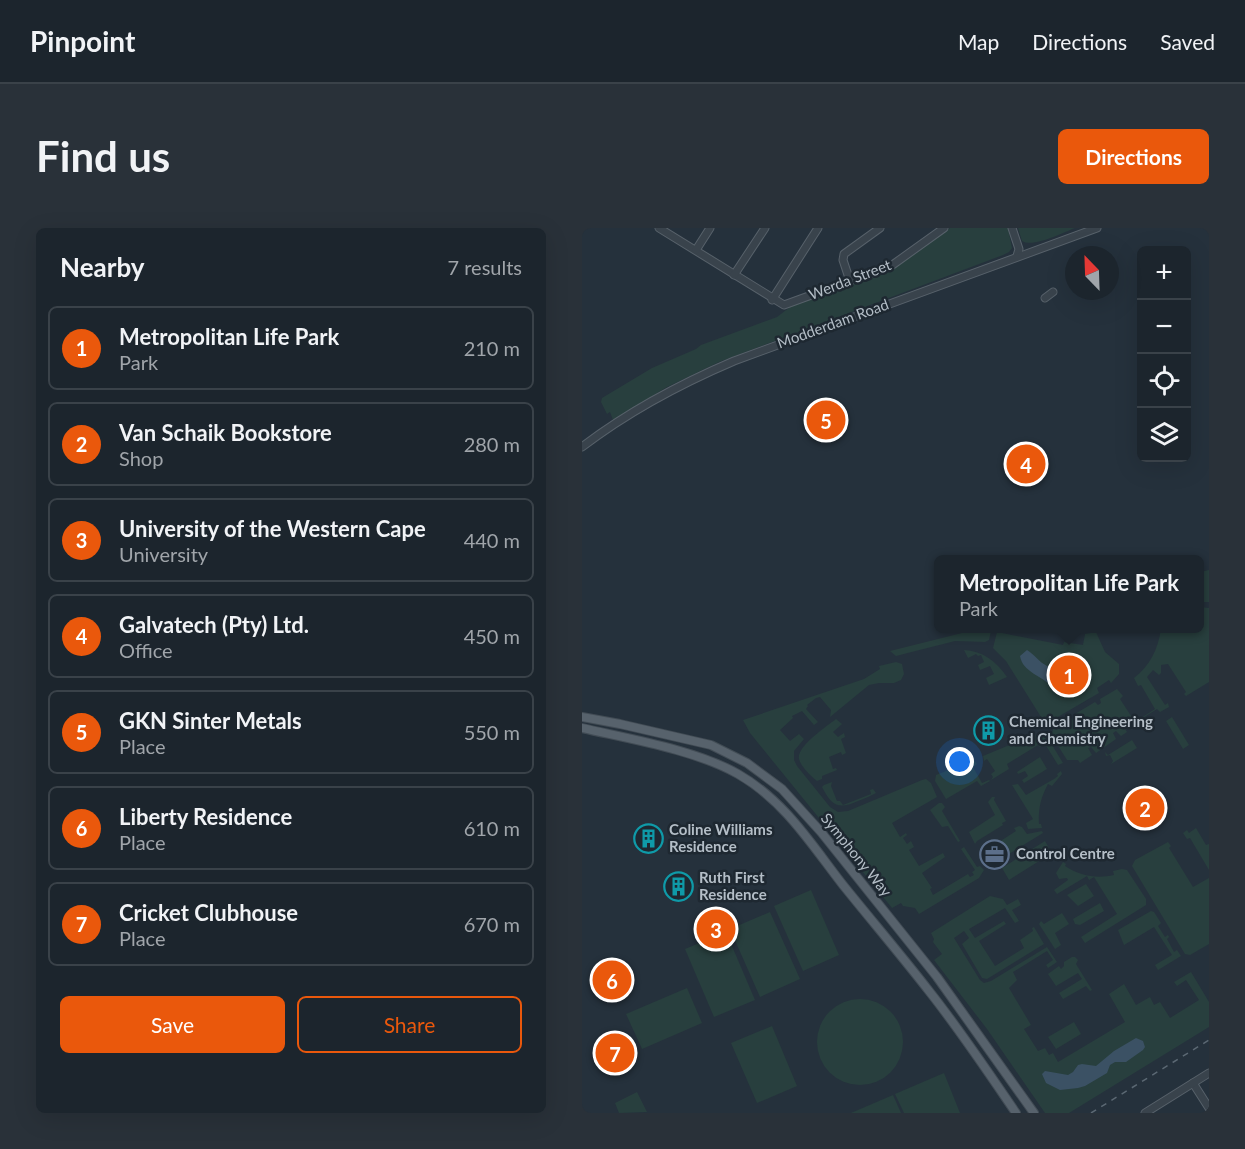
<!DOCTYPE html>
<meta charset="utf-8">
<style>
:root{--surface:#1c252d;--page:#293139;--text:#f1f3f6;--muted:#a0a5aa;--line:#3a4249;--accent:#ea580c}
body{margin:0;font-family:Lato,sans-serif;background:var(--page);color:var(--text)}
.controls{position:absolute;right:18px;top:18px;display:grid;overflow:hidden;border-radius:9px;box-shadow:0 6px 24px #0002}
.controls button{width:54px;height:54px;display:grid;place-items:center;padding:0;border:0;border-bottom:2px solid var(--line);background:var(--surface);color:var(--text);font:30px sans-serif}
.compass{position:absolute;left:483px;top:18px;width:54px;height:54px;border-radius:50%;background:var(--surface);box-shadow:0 6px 24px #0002;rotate:337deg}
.you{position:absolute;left:378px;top:534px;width:21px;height:21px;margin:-15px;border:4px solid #fff;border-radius:50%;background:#1a73e8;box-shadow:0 0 0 9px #1a73e833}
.badge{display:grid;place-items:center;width:39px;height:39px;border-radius:50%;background:var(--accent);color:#fff;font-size:20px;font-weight:700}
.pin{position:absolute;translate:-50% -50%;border:3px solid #fff;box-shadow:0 2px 6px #0006}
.popup{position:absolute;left:352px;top:327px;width:270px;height:78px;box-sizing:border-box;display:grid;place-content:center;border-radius:9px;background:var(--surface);filter:drop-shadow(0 2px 4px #0005);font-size:20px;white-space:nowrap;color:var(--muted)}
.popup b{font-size:22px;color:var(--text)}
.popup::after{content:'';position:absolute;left:50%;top:100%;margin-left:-12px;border:12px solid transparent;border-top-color:var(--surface)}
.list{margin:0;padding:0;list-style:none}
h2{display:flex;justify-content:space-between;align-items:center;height:78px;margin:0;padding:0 24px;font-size:26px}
h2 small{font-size:20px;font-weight:400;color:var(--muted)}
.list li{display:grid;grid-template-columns:39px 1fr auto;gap:18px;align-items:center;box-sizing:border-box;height:84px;margin:0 12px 12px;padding:0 12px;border:2px solid var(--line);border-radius:9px}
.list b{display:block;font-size:22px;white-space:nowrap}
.list p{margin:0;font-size:20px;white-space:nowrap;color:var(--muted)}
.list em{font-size:20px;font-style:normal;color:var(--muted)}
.actions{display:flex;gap:12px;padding:18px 24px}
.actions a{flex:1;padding:14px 0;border:2px solid var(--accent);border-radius:9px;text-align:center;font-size:21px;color:var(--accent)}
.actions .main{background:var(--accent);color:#fff}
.icon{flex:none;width:33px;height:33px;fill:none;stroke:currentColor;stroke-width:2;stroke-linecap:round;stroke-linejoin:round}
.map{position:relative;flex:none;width:627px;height:885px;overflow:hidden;border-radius:9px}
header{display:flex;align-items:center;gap:36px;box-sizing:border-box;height:84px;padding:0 30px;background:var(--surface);border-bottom:2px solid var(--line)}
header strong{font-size:28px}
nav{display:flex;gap:33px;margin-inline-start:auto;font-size:21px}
.intro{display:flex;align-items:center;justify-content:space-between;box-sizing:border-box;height:144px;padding:0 36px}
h1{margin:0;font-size:42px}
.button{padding:15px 27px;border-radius:9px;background:var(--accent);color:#fff;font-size:21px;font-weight:700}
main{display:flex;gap:36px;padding:0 36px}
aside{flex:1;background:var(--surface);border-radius:9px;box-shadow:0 6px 24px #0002}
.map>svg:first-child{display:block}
</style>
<header>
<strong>Pinpoint</strong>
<nav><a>Map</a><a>Directions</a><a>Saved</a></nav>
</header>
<div class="intro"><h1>Find us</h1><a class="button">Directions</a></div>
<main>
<aside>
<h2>Nearby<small>7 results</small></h2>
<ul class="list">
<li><span class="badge">1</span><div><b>Metropolitan Life Park</b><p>Park</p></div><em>210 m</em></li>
<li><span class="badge">2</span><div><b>Van Schaik Bookstore</b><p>Shop</p></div><em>280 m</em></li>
<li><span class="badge">3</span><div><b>University of the Western Cape</b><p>University</p></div><em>440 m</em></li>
<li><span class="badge">4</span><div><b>Galvatech (Pty) Ltd.</b><p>Office</p></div><em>450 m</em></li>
<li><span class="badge">5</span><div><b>GKN Sinter Metals</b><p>Place</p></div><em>550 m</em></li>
<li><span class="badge">6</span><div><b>Liberty Residence</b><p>Place</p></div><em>610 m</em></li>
<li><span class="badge">7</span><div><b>Cricket Clubhouse</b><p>Place</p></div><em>670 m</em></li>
</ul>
<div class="actions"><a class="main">Save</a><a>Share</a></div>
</aside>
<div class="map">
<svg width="627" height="885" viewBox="0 0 627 885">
<rect width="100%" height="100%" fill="#25313c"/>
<g fill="#283f3e">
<polygon points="368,0 426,0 430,20 427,24 421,27 137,134 85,159 31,192 28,184 25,186 19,174 20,170 70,140 114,121 119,117 195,89 212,76 309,41"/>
<path d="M436,0H493C480,5 451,20 440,13Z"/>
<polygon points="627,342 627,374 618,374 618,344"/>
<path d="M618,379L627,380V454L604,468L602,466L604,464L586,436L579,437V445L577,447L571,442L565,449L583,477L586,475L587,479L578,484L575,481L543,501L545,504L539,508L534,503L531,505L534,511L514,525L509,519L506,520L510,527L498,535L496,532H485L468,505L471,503V497L487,489L491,492L494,490L493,486L513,474L516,477L519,475L518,471L535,461L541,468L538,471L553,494L573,481L559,457L556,458L552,450C568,438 576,421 579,401L618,400Z"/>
<polygon points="396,401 409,403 407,412 403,414 373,413 314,428 308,423"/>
<polygon points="415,404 481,417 482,414 501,417 503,406 514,404 523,424 537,436 537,446 529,455 527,452 515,460 517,465 474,490 469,492 469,487 466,487 464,493 459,489 424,433 411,420"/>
<path d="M382,422C401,423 414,433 425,449L407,457L404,450L412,446L408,438L398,442L396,437L402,434L399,427L396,428L394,426L386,430Z"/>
<polygon points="314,434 320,436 322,446 319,452 312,455 297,455 287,457 248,489 249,482 238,469 234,470 225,477 226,478 224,481 236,494 232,497 220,483 210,488 211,490 198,502 208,513 217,506 222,511 212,523 212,532 215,538 248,579 256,584 266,583 340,552 344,551 349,555 355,569 310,595 318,609 324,605 325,607 321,610 325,616 329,613 332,619 327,622 337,638 361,625 363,629 340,645 350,660 348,661 351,667 386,646 388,649 392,647 390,644 393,642 379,621 382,619 395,639 398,638 402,642 397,650 337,686 333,680 321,678 319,675 310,680 168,505 161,492 282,451 298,441 297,438"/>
<polygon points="590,489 607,517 601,521 584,493"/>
<path d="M254,491L260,496L251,504L256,509L262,505L263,509L259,511L264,525L260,527L259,524L247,529L251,541L254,540L255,542L240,548V551L235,553C229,548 219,539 217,531C214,519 245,498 254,491Z"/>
<polygon points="452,507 461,509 464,507 481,535 476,537 463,516 458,519 456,517 425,536 427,541 409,552 411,549 409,546 413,543 405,531 402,533 401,528"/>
<polygon points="550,512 555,520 529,536 531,533 528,527 524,528 523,524 526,527"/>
<polygon points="458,529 465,541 442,555 440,552 446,548 443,543 436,546 435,544"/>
<polygon points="392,532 395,536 391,539 400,555 407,552 408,553 399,558 395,553 364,571 353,553 354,547"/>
<path d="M479,543L480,546L470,558L466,556C459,569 456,581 457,596H459L460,600L446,601L444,595L451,591L430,557L436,556L444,567L472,551L476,548L475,546Z"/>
<path d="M250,554L249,558L255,573H258L261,577L289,566L288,562L291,561L294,565C288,568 282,571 276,573C256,582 250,578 240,559L242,557Z"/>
<polygon points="410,569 413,569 412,572 424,593 420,595 421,597 395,613 393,616 387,604 413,587 406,574"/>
<polygon points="357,575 360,575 363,579 360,583 378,613 376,614 366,598 360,599 348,582"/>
<polygon points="437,598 440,599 445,606 460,603 461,605 422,629 417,621 412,625 409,620 403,623 434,603 432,600"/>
<polygon points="614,600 624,617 627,616 627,642 608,610 605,611 601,605 605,602 607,605"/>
<polygon points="463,613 470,625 427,652 420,640"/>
<polygon points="586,614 589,618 587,620 611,659 627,650 627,716 608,727 603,726 550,638 553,632"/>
<path d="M481,634L484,636L483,638C498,648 515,651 532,647L531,643L540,641L545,642L564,671V677L503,715L499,709L535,686L512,649L507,652L505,648L475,666L472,662L486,652L485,650L477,651L474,645Z"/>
<polygon points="504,656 512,668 496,678 485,667"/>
<polygon points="229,662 257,727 221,743 192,678"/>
<polygon points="408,668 421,671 425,677 436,671 439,677 430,682 437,693 433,695 423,680 387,701 393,710 422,693 424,696 397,713 413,738 442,720 438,712 451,703 450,700 452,699 462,716 405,751 400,750 380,716 387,710 382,703 372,710 398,752 402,755 409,753 465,719 475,734 466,740 464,737 471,732 465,723 431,744 435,752 427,760 449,797 442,801 456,823 463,820 467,827 471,825 476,834 543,794 527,766 542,756 554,777 568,769 572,777 578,774 588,790 617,772 604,752 595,758 592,754 609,744 627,774 627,799 487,885 463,885 405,801 352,732 360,726 351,714 352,711 349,705"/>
<polygon points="518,675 522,683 498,697 493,696 491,691"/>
<polygon points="569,683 572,684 579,695 576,698 583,709 586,707 587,709 585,711 592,724 595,722 599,728 576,742 573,737 590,727 572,699 542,717 536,702"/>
<polygon points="188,684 218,751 178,769 148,701"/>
<polygon points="480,685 487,696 473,705 479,717 473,721 457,696 459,693 462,696"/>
<polygon points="144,704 173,772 132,789 103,721"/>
<polygon points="490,729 493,729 496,732 494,736 510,762 508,763 504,758 481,771 477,765 500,751 496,745 474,758 466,746 477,738 479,741 482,738 482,734"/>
<polygon points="105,760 120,795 60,821 44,786"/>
<circle cx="278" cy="814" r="43"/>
<polygon points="492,794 499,806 474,821 466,809"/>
<polygon points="190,798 215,858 175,875 149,815"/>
<polygon points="362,845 378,885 322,885 313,866"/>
<polygon points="55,864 65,884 37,885 33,875"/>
<polygon points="311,867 319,885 269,885"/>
</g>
<g fill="#3b5164">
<path d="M445,422C452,426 457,434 465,438C474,443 480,438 485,450L481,457L470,459C460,447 441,445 438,428Z"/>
<polygon points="554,810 561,813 563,819 561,822 544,834 533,834 528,837 525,845 503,858 496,860 478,862 464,855 460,846 463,843 486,847 491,844 496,837 500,836 514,838 532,823"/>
</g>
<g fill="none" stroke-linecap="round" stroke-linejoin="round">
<defs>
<g id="minor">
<polyline points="77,0 202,77 309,38 362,0"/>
<polyline points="430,0 437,21 435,28"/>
<polyline points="114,22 128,0"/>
<polyline points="152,47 183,0"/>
<polyline points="268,53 261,32 262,26 298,0"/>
<polyline points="463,70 471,64"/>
<polyline points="190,72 236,0"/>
<path d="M0,219C47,183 98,156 152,133L515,0"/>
<polyline points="611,855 627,880"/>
<polyline points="563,885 627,845"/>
</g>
<g id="major">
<polyline points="0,489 38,496 129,517 165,535 200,561 239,604 355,749 452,885"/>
<path d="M0,500C48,511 114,522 156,546C203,573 229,616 261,657C290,693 319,727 347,763C378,802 406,844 434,885"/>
</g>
</defs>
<use href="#minor" stroke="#57616a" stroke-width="9"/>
<use href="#major" stroke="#424c55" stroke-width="10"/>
<use href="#minor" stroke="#39434c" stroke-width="7"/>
<use href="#major" stroke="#57626c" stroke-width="8"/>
<polyline stroke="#5b6873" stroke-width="1.5" stroke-dasharray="6 6" stroke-linecap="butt" points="509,885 627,812"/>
</g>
<defs>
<symbol id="building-ring" viewBox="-11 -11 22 22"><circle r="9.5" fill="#1e2831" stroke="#0f9aa8" stroke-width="1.5"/><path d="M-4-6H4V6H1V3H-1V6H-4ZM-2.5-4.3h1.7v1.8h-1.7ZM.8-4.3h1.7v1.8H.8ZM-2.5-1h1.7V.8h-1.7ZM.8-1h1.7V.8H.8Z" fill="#0f9aa8"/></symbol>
<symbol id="office-ring" viewBox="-11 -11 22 22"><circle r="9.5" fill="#1e2831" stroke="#5c6f8a" stroke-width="1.5"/><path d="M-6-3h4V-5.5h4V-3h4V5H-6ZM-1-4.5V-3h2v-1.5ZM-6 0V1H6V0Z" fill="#5c6f8a"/></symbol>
</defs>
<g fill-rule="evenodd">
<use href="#building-ring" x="390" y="486" width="33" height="33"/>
<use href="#building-ring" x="50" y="594" width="33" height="33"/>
<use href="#office-ring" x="396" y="610" width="33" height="33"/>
<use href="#building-ring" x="80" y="642" width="33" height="33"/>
</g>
<g text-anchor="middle" stroke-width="5" stroke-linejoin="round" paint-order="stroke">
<g font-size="15" fill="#b4bec7" stroke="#1e2831">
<text transform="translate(268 52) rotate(-21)" y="5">Werda Street</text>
<text transform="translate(251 96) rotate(-20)" y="5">Modderdam Road</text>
<text transform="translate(274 627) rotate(51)" y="5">Symphony Way</text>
</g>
<g font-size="15" font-weight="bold" fill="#b4bec7" stroke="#1e2831" text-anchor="start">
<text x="427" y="499">Chemical Engineering<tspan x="427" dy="17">and Chemistry</tspan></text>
<text x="87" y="607">Coline Williams<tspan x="87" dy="17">Residence</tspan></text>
<text x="434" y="631">Control Centre</text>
<text x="117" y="655">Ruth First<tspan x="117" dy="17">Residence</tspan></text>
</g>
</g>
</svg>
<div class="controls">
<button>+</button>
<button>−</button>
<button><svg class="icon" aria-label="locate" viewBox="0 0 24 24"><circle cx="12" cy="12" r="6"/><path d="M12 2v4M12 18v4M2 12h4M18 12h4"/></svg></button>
<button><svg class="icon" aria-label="layers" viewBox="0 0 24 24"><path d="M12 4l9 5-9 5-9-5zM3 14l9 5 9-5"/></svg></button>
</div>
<svg class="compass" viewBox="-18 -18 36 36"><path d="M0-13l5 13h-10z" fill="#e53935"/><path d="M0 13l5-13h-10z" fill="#a0a5aa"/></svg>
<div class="you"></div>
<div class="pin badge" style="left:487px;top:447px">1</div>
<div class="popup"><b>Metropolitan Life Park</b>Park</div>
<div class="pin badge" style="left:563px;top:580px">2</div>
<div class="pin badge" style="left:134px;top:701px">3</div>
<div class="pin badge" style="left:444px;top:236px">4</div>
<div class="pin badge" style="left:244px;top:192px">5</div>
<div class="pin badge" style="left:30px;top:752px">6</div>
<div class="pin badge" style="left:33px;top:825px">7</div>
</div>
</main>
